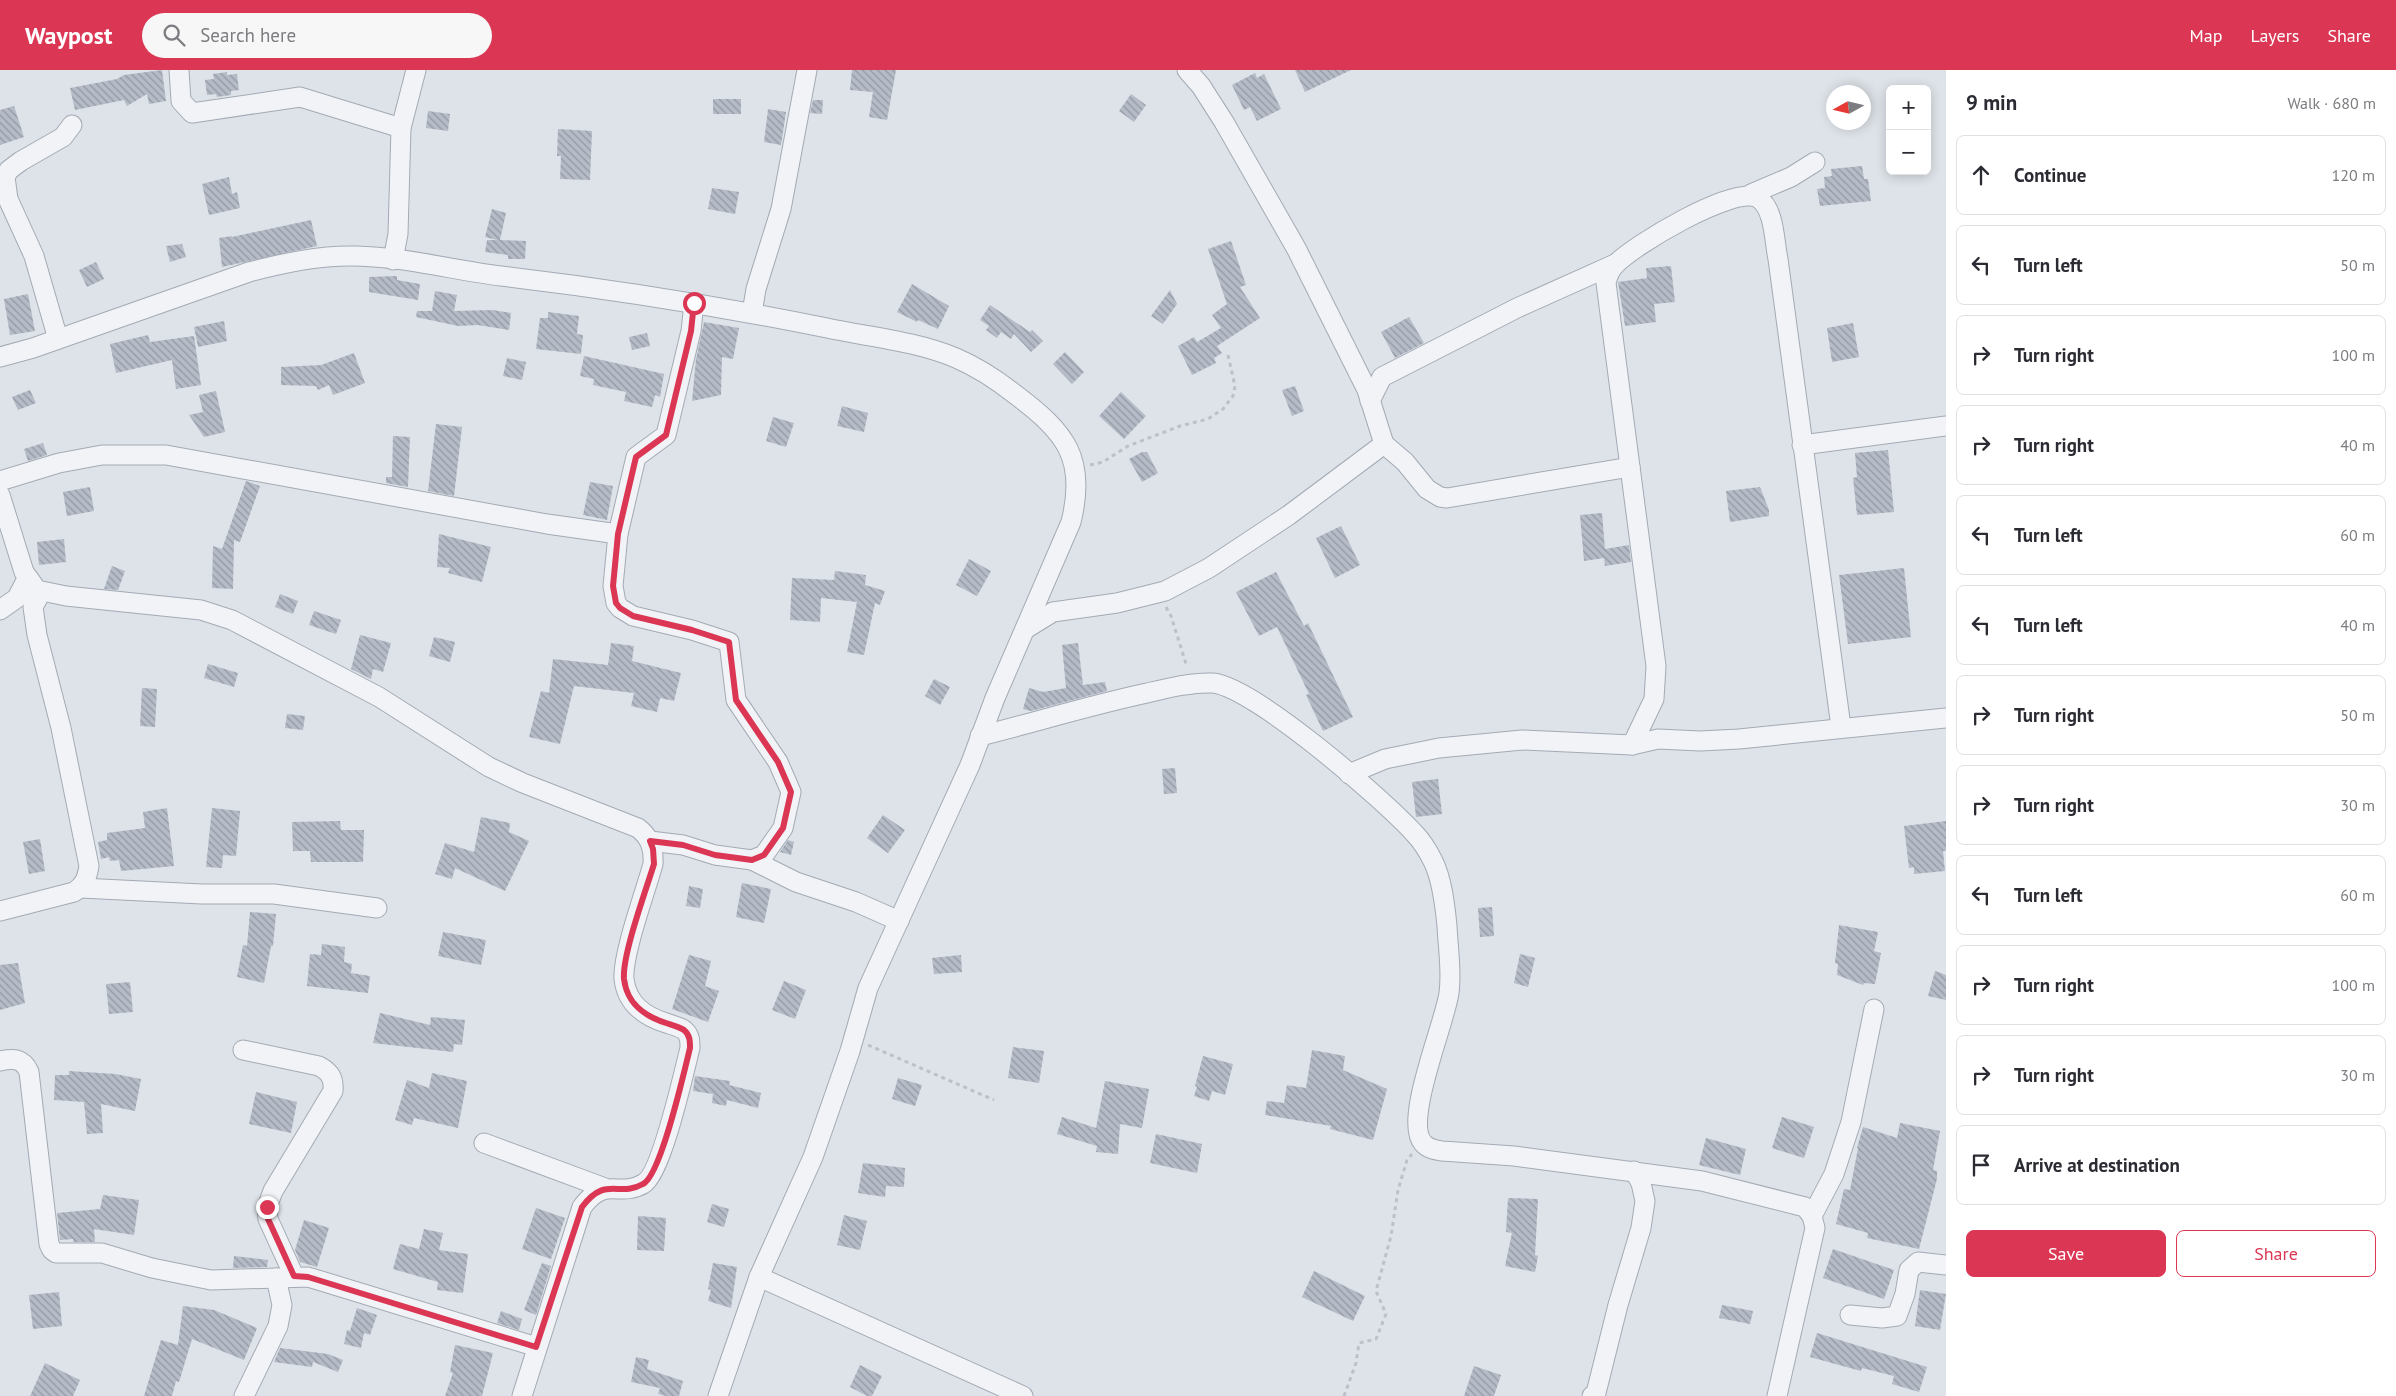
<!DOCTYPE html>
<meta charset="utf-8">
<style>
:root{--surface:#fff;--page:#f7f7f7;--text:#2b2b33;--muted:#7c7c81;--line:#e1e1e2;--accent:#db3754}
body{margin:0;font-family:"PT Sans",sans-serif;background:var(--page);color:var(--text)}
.controls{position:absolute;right:15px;top:15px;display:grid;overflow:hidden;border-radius:8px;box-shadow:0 2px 12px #0003}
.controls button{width:45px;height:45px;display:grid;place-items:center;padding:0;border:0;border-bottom:1px solid var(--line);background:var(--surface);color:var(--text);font:25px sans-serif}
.compass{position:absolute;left:1826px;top:15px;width:45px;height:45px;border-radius:50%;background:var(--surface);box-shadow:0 2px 12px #0003;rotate:262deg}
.stop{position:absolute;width:15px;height:15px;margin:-11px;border:4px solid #db3754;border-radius:50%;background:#fff}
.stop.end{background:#db3754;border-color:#fff;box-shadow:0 1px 5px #0008}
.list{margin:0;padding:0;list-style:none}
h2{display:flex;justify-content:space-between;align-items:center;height:65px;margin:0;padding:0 20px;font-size:21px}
h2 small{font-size:16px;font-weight:400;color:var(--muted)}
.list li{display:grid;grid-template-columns:32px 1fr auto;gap:15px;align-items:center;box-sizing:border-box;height:80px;margin:0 10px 10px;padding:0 10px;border:1px solid var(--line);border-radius:8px}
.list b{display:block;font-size:19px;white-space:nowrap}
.list em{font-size:16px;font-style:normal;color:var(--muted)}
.actions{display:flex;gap:10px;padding:15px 20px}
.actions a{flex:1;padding:11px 0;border:1px solid var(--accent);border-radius:8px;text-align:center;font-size:18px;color:var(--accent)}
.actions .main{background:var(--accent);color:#fff}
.icon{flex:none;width:28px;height:28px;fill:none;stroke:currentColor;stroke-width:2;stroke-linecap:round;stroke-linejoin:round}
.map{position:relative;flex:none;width:1946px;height:1326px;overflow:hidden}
header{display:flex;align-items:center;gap:30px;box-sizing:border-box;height:70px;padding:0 25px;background:var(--accent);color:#fff}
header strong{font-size:24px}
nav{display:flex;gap:28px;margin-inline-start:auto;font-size:18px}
.search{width:350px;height:45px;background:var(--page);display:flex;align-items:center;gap:12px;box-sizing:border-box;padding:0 18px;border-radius:28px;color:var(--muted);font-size:19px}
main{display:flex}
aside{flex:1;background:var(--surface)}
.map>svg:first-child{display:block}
</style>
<header>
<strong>Waypost</strong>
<div class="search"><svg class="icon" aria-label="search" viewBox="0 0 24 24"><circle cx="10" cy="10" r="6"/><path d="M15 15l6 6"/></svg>Search here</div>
<nav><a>Map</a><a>Layers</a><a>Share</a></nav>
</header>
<main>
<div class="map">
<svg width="1946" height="1326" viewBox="0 0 1946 1326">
<defs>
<pattern id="building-back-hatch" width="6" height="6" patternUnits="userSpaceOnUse" patternTransform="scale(1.25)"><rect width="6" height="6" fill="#b5bcc7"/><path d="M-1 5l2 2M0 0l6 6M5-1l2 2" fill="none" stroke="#9399a3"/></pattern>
</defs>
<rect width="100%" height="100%" fill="#dee3e9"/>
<g fill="url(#building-back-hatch)">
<polygon points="162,0 166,31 149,34 147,24 127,36 124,30 75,40 70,18 117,9 124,5"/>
<polygon points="852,0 896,0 887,50 869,47 873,22 850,20"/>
<polygon points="1295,0 1351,0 1305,22"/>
<polygon points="227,2 227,5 237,4 239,20 231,21 231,25 217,27 216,24 207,25 205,10 214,9 213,4"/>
<polygon points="1255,3 1257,8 1264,4 1281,39 1257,51 1250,37 1244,40 1232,15"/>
<polygon points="1131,24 1146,35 1134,52 1119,41"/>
<rect x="713" y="29" width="28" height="15"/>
<polygon points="813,30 823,30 822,44 810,43"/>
<polygon points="14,36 24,67 0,75 0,40"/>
<polygon points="768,39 786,42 781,75 764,72"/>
<polygon points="428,41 450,44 448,61 426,58"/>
<polygon points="558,59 592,61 590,110 560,109 561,86 557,86"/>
<polygon points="1862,96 1864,109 1868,109 1871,131 1820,136 1817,119 1825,118 1824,107 1832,106 1831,99"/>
<polygon points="229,107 232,124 237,122 240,138 209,145 202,114"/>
<polygon points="712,118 739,122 735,144 708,139"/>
<polygon points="492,139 506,143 500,170 526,171 525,189 508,189 508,185 485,182 487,170 497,170 485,167"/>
<polygon points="311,150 317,176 222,197 219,168 232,166 232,167"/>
<polygon points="1231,171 1246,215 1240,217 1260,248 1217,276 1222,283 1214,288 1216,293 1192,305 1178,276 1194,267 1197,272 1221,258 1212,245 1227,234 1208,179"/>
<polygon points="182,174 186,187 170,192 166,176"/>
<polygon points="96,192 104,209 87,217 79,200"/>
<polygon points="1671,196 1675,232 1654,234 1656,252 1625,256 1618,212 1647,208 1646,198"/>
<polygon points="397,206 397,210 420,214 418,230 369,222 369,207"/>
<polygon points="912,214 949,236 938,259 918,250 917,252 897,242"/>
<polygon points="1170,220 1177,234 1163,254 1151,246"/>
<polygon points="435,221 457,225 454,241 492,240 511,243 509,260 478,255 458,256 416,247 417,241 432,241"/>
<polygon points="28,224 35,261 10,265 4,229"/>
<polygon points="990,235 1030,262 1032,260 1043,271 1031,282 1014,264 1011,269 1001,262 997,268 986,260 989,256 980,250"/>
<polygon points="548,242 579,246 577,264 583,265 581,284 536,279 540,248 548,248"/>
<polygon points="1409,247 1424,273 1395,288 1381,262"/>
<polygon points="224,251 227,271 198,277 194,257"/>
<polygon points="704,252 739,258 733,289 722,287 721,325 692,331 696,289"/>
<polygon points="1853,253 1859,287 1832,292 1827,258"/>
<polygon points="647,263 650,276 632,280 629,267"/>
<polygon points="148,265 150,272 194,266 201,315 176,319 172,290 116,303 110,274"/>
<polygon points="1065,282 1084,302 1072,314 1053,294"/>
<polygon points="354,283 365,313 333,325 329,315 318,320 316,316 281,315 281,297 321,295"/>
<polygon points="584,286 664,304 660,327 655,325 652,337 624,331 626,322 593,315 594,309 580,306"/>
<polygon points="507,288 526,292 522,310 503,306"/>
<polygon points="1295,316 1304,341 1292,346 1282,320"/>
<polygon points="30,320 36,333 18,340 12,327"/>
<polygon points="216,321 225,362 204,367 189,345 203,342 199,325"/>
<polygon points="1121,322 1146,346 1124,369 1099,346"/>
<polygon points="842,336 868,343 864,362 837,356"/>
<polygon points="773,347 794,353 786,377 766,371"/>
<polygon points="436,354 462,357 454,426 428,421"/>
<polygon points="393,366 410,367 408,417 386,413 386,407 392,407"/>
<polygon points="43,373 47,385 28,391 24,379"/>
<polygon points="1888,380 1894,442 1857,445 1853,408 1857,407 1855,383"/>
<polygon points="1142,382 1147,382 1158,403 1142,412 1129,389"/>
<polygon points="246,411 260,416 240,472 234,470 233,519 212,518 213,476 222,479"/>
<polygon points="590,412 613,416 607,450 583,445"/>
<polygon points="90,417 94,441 67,446 63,422"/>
<polygon points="1760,417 1769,440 1769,446 1730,452 1726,421"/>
<polygon points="1602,443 1605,479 1629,475 1631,492 1605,496 1604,488 1584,491 1580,445"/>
<polygon points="1341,456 1360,495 1335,508 1316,468"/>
<polygon points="439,464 491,477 482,512 448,503 450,498 437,497"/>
<polygon points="64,469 66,492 39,495 37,472"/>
<polygon points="969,489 991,501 977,526 956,515"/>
<polygon points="112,496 125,501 118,520 104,519"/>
<polygon points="1904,498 1911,567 1848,574 1839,505"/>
<polygon points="835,501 866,505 865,515 885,521 880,535 875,533 864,585 847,582 857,532 821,528 820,552 790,550 792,508 834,510"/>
<polygon points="1276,502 1304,556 1308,553 1353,647 1323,661 1306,625 1309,624 1277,557 1259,566 1236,522"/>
<polygon points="280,524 298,531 293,544 275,537"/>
<polygon points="314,541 341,550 336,564 309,555"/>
<polygon points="360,565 391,573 383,602 373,599 371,609 351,599"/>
<polygon points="434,567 455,572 450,592 429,586"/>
<polygon points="611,573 634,576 632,591 681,603 674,631 660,628 657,642 631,636 634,623 574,616 560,674 529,667 541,621 549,623 553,589 608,595"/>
<polygon points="1078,573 1083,615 1105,612 1107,621 1031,641 1023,639 1029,618 1043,622 1066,618 1062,575"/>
<polygon points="208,594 238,603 234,617 204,608"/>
<polygon points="934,609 950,617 940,635 925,626"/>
<polygon points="142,618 157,619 155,657 140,656"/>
<polygon points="287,644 305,646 303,660 285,658"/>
<polygon points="1175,698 1177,723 1164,724 1162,699"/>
<polygon points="1438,709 1442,744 1416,747 1412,712"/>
<polygon points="167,738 174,796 121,801 119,790 110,791 109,787 101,789 98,772 107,770 107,763 145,758 143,742"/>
<polygon points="212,738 240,741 236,786 223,785 222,798 206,797"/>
<polygon points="883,745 905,760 888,783 867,768"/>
<polygon points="481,747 510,753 509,762 529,771 505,821 455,798 452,809 435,804 445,773 474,782"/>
<polygon points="340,751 341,760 364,760 363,792 311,792 310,781 293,781 292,752"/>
<polygon points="1946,751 1946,781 1943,781 1945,801 1914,804 1914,797 1909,798 1904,756"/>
<polygon points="40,769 45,801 29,804 23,772"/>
<polygon points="788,770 794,772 791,785 780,782"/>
<polygon points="742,813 771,819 764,853 736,847"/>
<polygon points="689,816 703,819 700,838 686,836"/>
<polygon points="1492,837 1494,866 1480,867 1478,838"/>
<polygon points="250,842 276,844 273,876 271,876 264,913 237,907 243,875 247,876"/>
<polygon points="1839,855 1878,862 1874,881 1881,883 1875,914 1864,913 1863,915 1837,905 1838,894 1835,893"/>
<polygon points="443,862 486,870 481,895 438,886"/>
<polygon points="322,874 345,877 344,892 352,894 351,903 370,906 368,923 307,916 310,884 321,885"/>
<polygon points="1520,884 1535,888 1528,917 1514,913"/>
<polygon points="689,885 711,891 705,916 719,921 708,952 672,939"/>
<polygon points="961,885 962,902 934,904 932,888"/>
<polygon points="18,893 25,933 0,940 0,895"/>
<polygon points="1935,901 1946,905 1946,930 1928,926"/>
<polygon points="784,911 806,920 795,949 772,940"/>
<polygon points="130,912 133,942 109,944 106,914"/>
<polygon points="380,943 430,955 431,947 465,950 462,975 454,974 453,982 373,973"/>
<polygon points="1013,977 1044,981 1039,1013 1008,1008"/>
<polygon points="1312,980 1345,986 1343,1000 1387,1019 1373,1070 1330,1059 1331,1056 1265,1045 1267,1031 1284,1033 1287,1015 1306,1018"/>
<polygon points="1203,986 1233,994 1225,1025 1212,1021 1209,1031 1194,1026 1197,1017 1195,1016"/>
<polygon points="69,1001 115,1004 141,1009 135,1041 101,1034 103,1063 87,1064 84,1032 54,1030 55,1005 69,1005"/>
<polygon points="432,1003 467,1011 458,1058 414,1048 412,1055 395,1050 407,1010 429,1018"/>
<polygon points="695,1006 730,1011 729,1015 761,1023 758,1038 727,1030 726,1036 712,1033 713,1024 693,1021"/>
<polygon points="898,1008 922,1015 915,1036 892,1029"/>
<polygon points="1105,1011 1149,1019 1142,1058 1120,1054 1118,1084 1096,1082 1097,1076 1057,1064 1062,1047 1096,1058"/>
<polygon points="256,1022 297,1032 291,1063 249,1054"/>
<polygon points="1782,1047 1814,1057 1804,1088 1772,1078"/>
<polygon points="1900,1053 1940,1061 1933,1100 1937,1101 1937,1109 1919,1179 1867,1168 1868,1163 1836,1154 1844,1119 1850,1120 1858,1078 1857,1078 1863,1057 1897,1068"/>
<polygon points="1156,1064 1202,1074 1197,1103 1150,1093"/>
<polygon points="1706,1068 1746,1079 1740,1105 1699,1095"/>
<polygon points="863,1093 905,1098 904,1117 886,1116 885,1127 858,1123"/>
<polygon points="103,1125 139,1130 134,1165 94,1159 95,1172 73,1172 73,1169 60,1170 57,1143 100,1139"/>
<polygon points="1508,1128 1538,1129 1535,1185 1538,1186 1535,1202 1505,1196 1512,1163 1506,1162"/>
<polygon points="712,1134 729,1139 724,1157 707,1152"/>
<polygon points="536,1138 565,1148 551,1189 522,1179"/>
<polygon points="844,1145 867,1151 860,1180 837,1175"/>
<polygon points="638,1146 666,1148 664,1181 637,1180"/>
<polygon points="304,1150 329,1158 317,1197 300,1192 295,1180"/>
<polygon points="424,1159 443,1163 439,1180 468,1184 463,1223 437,1220 438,1212 393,1199 400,1174 419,1179"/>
<polygon points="1833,1179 1894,1200 1884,1229 1823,1208"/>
<polygon points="234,1186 268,1190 267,1197 233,1198"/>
<polygon points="542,1193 551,1196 536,1245 524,1240"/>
<polygon points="713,1193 737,1197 731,1238 708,1231 711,1220 708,1219"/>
<polygon points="1314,1201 1365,1226 1353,1251 1302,1227"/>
<polygon points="1920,1220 1946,1224 1940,1260 1915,1256"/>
<polygon points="59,1222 62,1256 33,1259 29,1225"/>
<polygon points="1722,1235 1753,1241 1750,1254 1719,1248"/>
<polygon points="183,1236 214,1240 257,1258 244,1290 192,1269 179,1312 176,1311 172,1326 144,1326 161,1270 178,1275"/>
<polygon points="357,1238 377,1245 370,1265 364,1263 361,1278 344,1274 347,1260 350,1261"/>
<polygon points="501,1241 522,1249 519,1260 497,1253"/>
<polygon points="1817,1263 1927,1297 1919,1322 1892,1314 1894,1306 1862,1298 1861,1301 1810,1287"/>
<polygon points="455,1275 493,1283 482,1326 445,1326 453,1303 450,1302"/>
<polygon points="280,1278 328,1284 343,1290 338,1302 313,1292 312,1297 274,1292"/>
<polygon points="636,1287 649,1290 647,1299 683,1311 679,1326 666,1326 658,1324 660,1318 631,1312"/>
<polygon points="45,1293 80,1310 73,1326 30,1326"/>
<polygon points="860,1295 882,1306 872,1326 867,1326 850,1317"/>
<polygon points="1474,1296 1501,1305 1494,1326 1464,1326"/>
</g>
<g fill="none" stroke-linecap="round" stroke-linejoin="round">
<defs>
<g id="minor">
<polyline points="179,0 181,31 192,43 300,27 401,58"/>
<polyline points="1187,0 1201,16 1224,52 1296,178 1367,320 1384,374 1405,392 1427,419 1440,427 1447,428 1630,397"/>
<polyline points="1751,124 1791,107 1815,92"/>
<polyline points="393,190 398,164 401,58 416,0"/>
<polyline points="752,243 756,219 781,139 807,0"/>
<polyline points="58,269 34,186 8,129 5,107 9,100 21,91 63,67 72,55"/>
<path d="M0,287L33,278L249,202C284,193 320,185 356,186C404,187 453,200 501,206C611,219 719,236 827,258C869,267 916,271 956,288C977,297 997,310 1016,325C1065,362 1087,388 1071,452L995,628L970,695L868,918L850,981L813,1087L759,1207L718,1326"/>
<polyline points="1370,331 1382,307 1517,238 1615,194"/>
<polyline points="1802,375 1946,356"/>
<polyline points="0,411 59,393 102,385 166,385 547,454 618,464"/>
<path d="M0,425L24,502L37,520L66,526L201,540L232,550L379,627L489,697L523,713L638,758C650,767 654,778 653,794C646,820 622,885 624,909C627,934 644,946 666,953C672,955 680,957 684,960C690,965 690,971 690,978C684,1002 661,1105 643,1114C618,1128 606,1105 582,1137L522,1326"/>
<polyline points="0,540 17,528 27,509"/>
<polyline points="1027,558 1053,542 1117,533 1165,521 1209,498 1289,445 1384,374"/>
<path d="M980,666C1036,652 1091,635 1147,623C1168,618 1192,612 1213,613C1254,617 1383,729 1414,763C1421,770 1428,781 1433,791C1442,809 1445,835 1447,856C1448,878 1452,901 1449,923C1445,953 1403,1051 1423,1073C1428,1079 1435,1080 1442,1081L1514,1086L1702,1111L1805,1137L1812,1146L1815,1158L1777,1326"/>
<path d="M1632,675L1654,629L1656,596L1606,213C1608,206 1609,201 1614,196C1631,176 1736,114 1758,128C1775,139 1774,171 1778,189L1841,657"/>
<polyline points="1349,704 1385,689 1439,678 1522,670 1632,675 1658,669 1700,671 1739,669 1946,648"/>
<polyline points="650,771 683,775 715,785 752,790 764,785 783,758 791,722 778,692 736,630 729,572 692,560 633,546 620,538 616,533 613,516 618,464 636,387 666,365 691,261 694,233"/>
<polyline points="752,790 796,812 856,832 899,851"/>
<polyline points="81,818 202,824 274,824 377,838"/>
<path d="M0,841L74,822C85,815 87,808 89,796L61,658L37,565L33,537L38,528L37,520"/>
<path d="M243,980L319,996C330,1002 334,1008 333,1021L273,1121L267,1137L268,1149L294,1206"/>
<path d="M0,991C13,988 23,988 29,1002L49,1174L52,1180L56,1183H102L152,1198L211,1210L308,1207L537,1277"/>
<polyline points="484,1073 605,1118"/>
<polyline points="1812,1146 1834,1104 1851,1052 1874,939"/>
<polyline points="759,1207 1023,1326"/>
<polyline points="1850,1245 1882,1248 1897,1246 1905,1224 1909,1200 1918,1192 1946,1195"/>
<polyline points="244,1326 278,1256 282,1235 276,1208"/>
<polyline points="1592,1326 1596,1323 1618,1235 1641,1158 1645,1131 1641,1113 1634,1101"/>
</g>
</defs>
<use href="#minor" stroke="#a3aab4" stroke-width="21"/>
<g stroke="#bcc1c8" stroke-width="3" stroke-dasharray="4 4" stroke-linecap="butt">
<polyline points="1090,395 1103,392 1128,376 1180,356 1208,349 1223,339 1233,326 1235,316 1228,285"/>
<polyline points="1166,537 1171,546 1187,597"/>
<polyline points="868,975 994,1030"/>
<polyline points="1344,1326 1356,1293 1359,1273 1376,1269 1386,1244 1376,1221 1391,1166 1398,1120 1407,1090 1412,1084"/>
</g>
<use href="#minor" stroke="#f1f3f7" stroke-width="19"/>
</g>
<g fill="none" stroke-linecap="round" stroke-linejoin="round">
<path stroke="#db3754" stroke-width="6" d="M267,1137L268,1149L294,1206L308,1207L536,1277L582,1137C606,1105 618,1128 643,1114C661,1105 684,1002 690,978C690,971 690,965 684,960C680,957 672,955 666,953C644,946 627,934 624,909C622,885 646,820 654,794L653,779L650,771L683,775L715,785L752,790L764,785L783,758L791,722L778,692L736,630L729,572L692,560L633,546L620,538L616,533L613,516L618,464L636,387L666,365L691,261L694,233"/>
</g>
</svg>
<div class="controls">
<button>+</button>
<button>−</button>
</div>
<svg class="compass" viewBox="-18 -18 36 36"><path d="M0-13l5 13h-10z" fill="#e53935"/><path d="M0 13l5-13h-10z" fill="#7c7c81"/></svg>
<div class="stop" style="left:694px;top:233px"></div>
<div class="stop end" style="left:267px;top:1137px"></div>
</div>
<aside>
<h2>9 min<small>Walk · 680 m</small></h2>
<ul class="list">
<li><svg class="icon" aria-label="ahead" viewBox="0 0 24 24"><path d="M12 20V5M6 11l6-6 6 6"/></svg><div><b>Continue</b></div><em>120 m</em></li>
<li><svg class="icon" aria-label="left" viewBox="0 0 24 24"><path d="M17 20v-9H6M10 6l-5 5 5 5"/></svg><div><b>Turn left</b></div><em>50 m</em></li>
<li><svg class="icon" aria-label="right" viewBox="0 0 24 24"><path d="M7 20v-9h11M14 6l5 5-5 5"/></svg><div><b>Turn right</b></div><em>100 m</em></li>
<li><svg class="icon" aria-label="right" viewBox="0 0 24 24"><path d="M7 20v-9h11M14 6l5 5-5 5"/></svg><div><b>Turn right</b></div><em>40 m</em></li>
<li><svg class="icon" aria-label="left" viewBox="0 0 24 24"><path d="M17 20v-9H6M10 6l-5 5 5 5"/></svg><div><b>Turn left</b></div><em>60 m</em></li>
<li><svg class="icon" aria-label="left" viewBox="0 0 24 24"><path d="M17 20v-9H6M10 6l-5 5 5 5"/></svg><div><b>Turn left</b></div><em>40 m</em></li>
<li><svg class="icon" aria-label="right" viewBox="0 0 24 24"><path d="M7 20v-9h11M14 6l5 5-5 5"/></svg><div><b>Turn right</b></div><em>50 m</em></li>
<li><svg class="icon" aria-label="right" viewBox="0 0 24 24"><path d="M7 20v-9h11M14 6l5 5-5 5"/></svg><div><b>Turn right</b></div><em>30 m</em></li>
<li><svg class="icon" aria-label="left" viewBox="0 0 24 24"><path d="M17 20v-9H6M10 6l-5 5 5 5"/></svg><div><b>Turn left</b></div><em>60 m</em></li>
<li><svg class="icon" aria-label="right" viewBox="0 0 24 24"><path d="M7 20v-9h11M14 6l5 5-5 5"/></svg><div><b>Turn right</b></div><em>100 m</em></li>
<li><svg class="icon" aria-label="right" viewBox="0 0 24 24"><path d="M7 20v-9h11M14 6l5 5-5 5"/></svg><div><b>Turn right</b></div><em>30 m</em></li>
<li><svg class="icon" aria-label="arrive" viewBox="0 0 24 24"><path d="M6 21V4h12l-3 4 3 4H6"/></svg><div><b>Arrive at destination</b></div></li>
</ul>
<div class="actions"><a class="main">Save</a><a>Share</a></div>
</aside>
</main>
